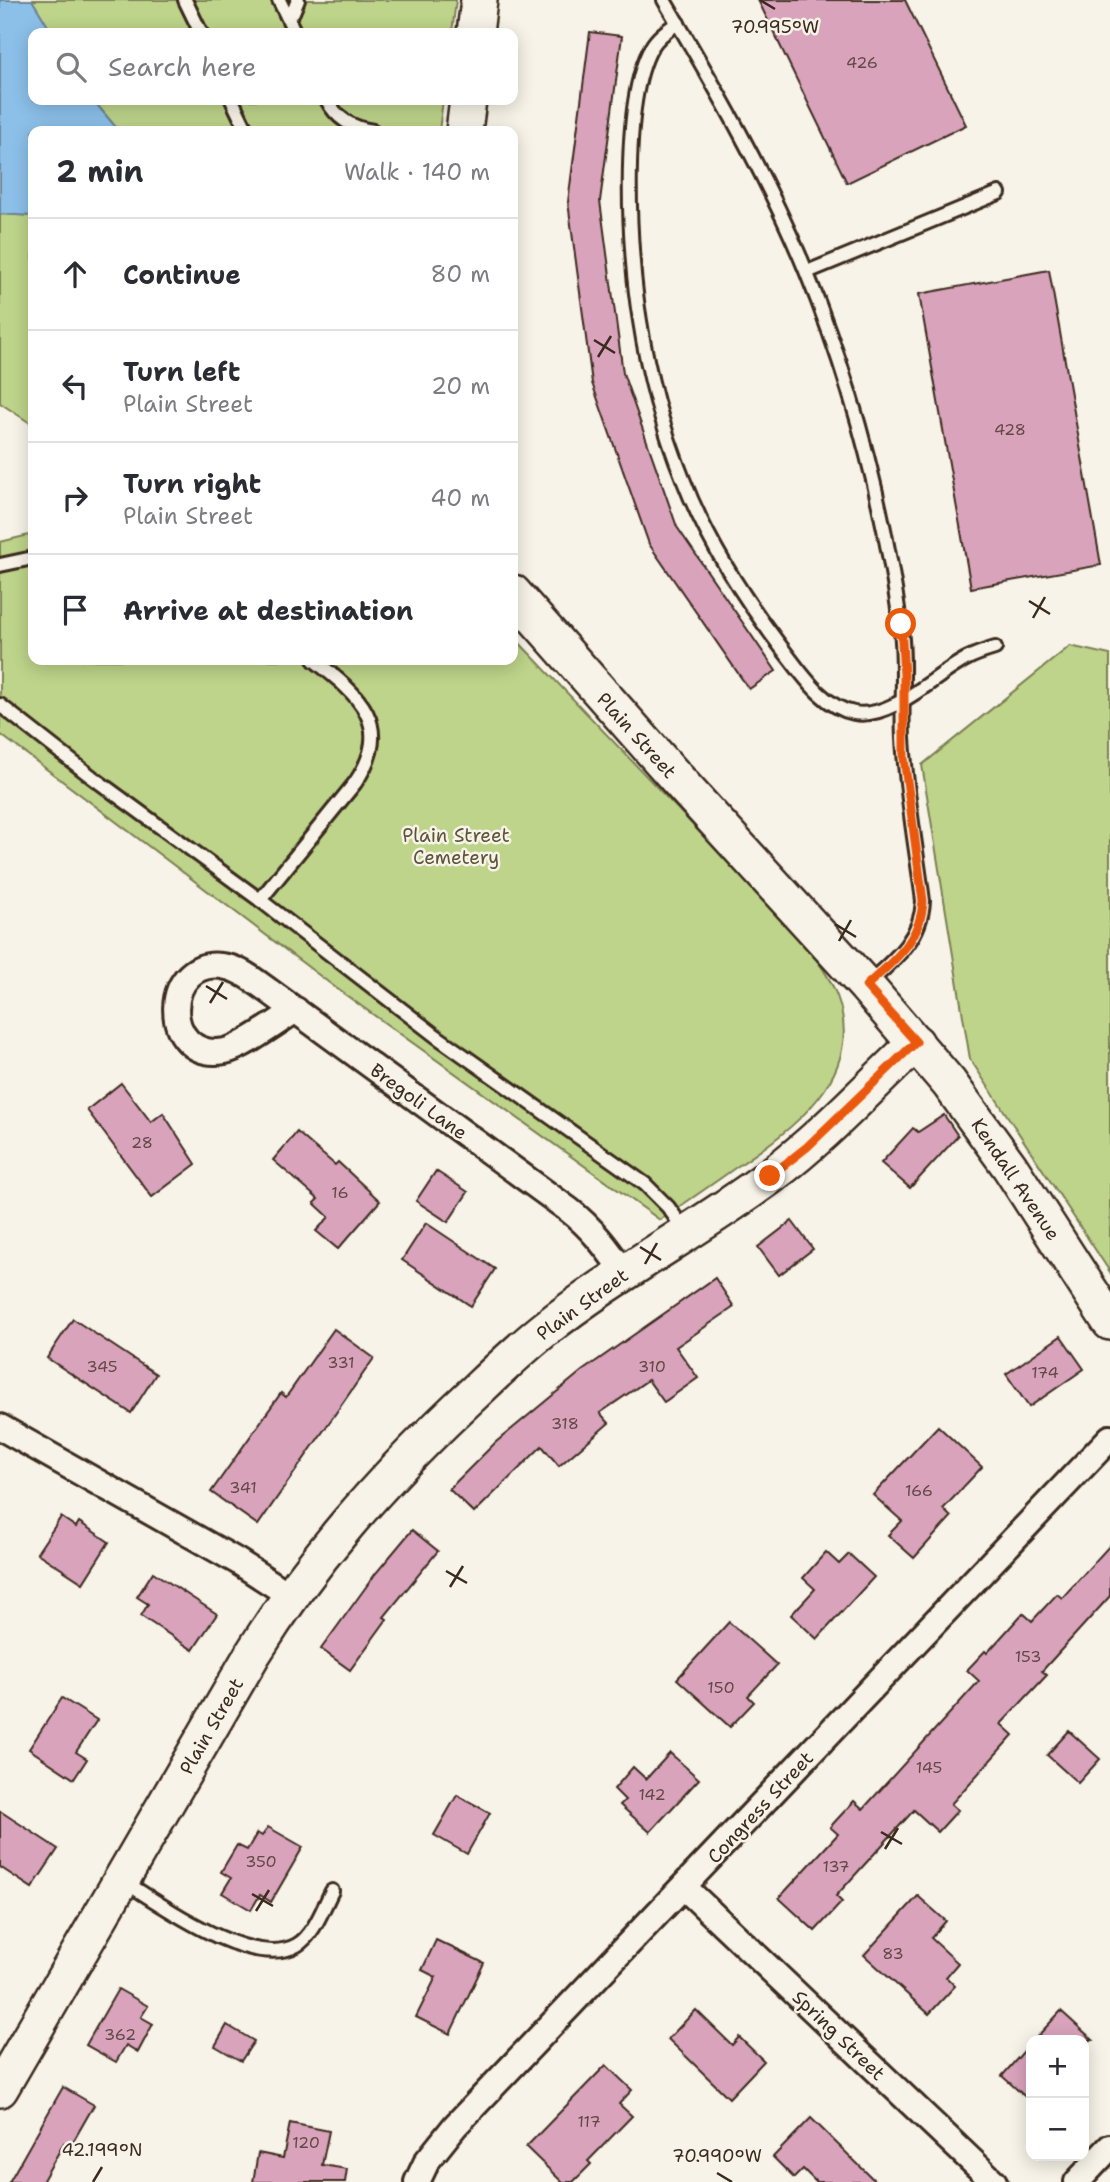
<!DOCTYPE html>
<meta charset="utf-8">
<style>
:root{--surface:#fff;--page:#f2f2f3;--text:#2b2b33;--muted:#7c7c81;--line:#e1e1e2}
body{margin:0;font-family:"Shantell Sans",sans-serif;background:var(--page);color:var(--text)}
.controls{position:absolute;right:21px;bottom:21px;display:grid;overflow:hidden;border-radius:14px;box-shadow:0 4px 18px #0003}
.controls button{width:63px;height:63px;display:grid;place-items:center;padding:0;border:0;border-bottom:2px solid var(--line);background:var(--surface);color:var(--text);font:35px sans-serif}
.stop{position:absolute;width:21px;height:21px;margin:-16px;border:5px solid #ea580c;border-radius:50%;background:#fff}
.stop.end{background:#ea580c;border-color:#fff;box-shadow:0 2px 7px #0008}
.list{margin:0;padding:0;list-style:none}
h2{display:flex;justify-content:space-between;align-items:center;height:91px;margin:0;padding:0 28px;font-size:30px}
h2 small{font-size:23px;font-weight:400;color:var(--muted)}
.list li{display:grid;grid-template-columns:46px 1fr auto;gap:21px;align-items:center;box-sizing:border-box;height:112px;padding:0 28px;border-top:2px solid var(--line)}
.list b{display:block;font-size:26px;white-space:nowrap}
.list p{margin:0;font-size:23px;white-space:nowrap;color:var(--muted)}
.list em{font-size:23px;font-style:normal;color:var(--muted)}
.icon{flex:none;width:38px;height:38px;fill:none;stroke:currentColor;stroke-width:2;stroke-linecap:round;stroke-linejoin:round}
.map{position:relative;flex:none;width:1110px;height:2182px;overflow:hidden}
.search{position:absolute;background:var(--surface);box-shadow:0 4px 18px #0003;left:28px;top:28px;width:490px;height:77px;display:flex;align-items:center;gap:18px;box-sizing:border-box;padding:0 24px;border-radius:14px;color:var(--muted);font-size:26px}
.panel{position:absolute;background:var(--surface);box-shadow:0 4px 18px #0003;left:28px;top:126px;width:490px;height:539px;border-radius:14px}
.map>svg:first-child{display:block}
</style>
<div class="map">
<svg width="1110" height="2182" viewBox="0 0 1110 2182">
<rect width="100%" height="100%" fill="#f7f3e8"/>
<filter id="ink" filterUnits="userSpaceOnUse"><feTurbulence type="fractalNoise" baseFrequency=".0143" numOctaves="2"/><feDisplacementMap in="SourceGraphic" scale="14" xChannelSelector="R" yChannelSelector="G"/><feConvolveMatrix kernelMatrix="1 2 1 2 8 2 1 2 1" color-interpolation-filters="sRGB"/></filter>
<g filter="url(#ink)">
<g fill="#bdd48a" stroke="#7c7f54" stroke-width="2">
<polygon points="32,0 456,0 452,33 52,33"/>
<polygon points="93,100 443,100 439,131 119,131"/>
<polygon points="0,214 33,216 33,425 0,403"/>
<path d="M33,534V660H513V636L785,922C804,944 826,967 837,996C867,1076 792,1130 735,1168C710,1186 685,1203 660,1220L336,988L0,734V542Z"/>
<polygon points="1070,646 1110,655 1110,1272 970,1059 922,765"/>
</g>
<polygon fill="#8cc0e9" stroke="#6c8498" stroke-width="2" points="0,0 32,0 52,33 33,33 33,100 93,100 119,131 33,131 33,216 0,214"/>
<g fill="#d9a3bc" stroke="#3b2a1e" stroke-width="2">
<polygon points="758,0 905,0 966,125 847,183"/>
<polygon points="590,32 622,36 600,201 623,373 677,527 776,671 749,689 649,544 592,383 568,202"/>
<polygon points="1049,270 1101,565 971,588 919,294"/>
<polygon points="121,1083 151,1122 163,1113 196,1164 152,1197 87,1110"/>
<polygon points="944,1115 958,1136 910,1188 881,1163 913,1128 918,1132"/>
<polygon points="297,1132 335,1165 338,1162 380,1201 338,1249 316,1231 329,1217 314,1203 318,1199 273,1160"/>
<polygon points="436,1171 468,1192 448,1222 416,1201"/>
<polygon points="792,1221 813,1249 779,1275 758,1247"/>
<polygon points="426,1223 495,1269 471,1306 402,1260"/>
<polygon points="715,1278 734,1307 676,1347 698,1378 664,1402 648,1380 600,1413 609,1423 559,1466 542,1446 474,1513 449,1489 496,1442 582,1371"/>
<polygon points="73,1319 156,1374 131,1413 47,1358"/>
<polygon points="334,1329 374,1358 258,1525 211,1492 281,1393 286,1397"/>
<polygon points="1061,1336 1084,1369 1029,1407 1006,1374"/>
<polygon points="938,1426 982,1467 943,1509 951,1517 914,1558 888,1535 902,1521 873,1495"/>
<polygon points="61,1517 76,1527 79,1522 109,1542 83,1583 37,1553"/>
<polygon points="412,1530 438,1551 384,1617 387,1619 350,1670 321,1649 376,1573"/>
<polygon points="1110,1545 1110,1596 1042,1671 1047,1675 1001,1724 1013,1735 951,1804 958,1810 938,1832 914,1810 836,1896 842,1902 815,1931 779,1898 838,1834 830,1827 854,1801 863,1809 979,1681 967,1670 985,1651 987,1653 1023,1613 1032,1621 1057,1594 1062,1598"/>
<polygon points="826,1552 839,1564 849,1554 874,1577 817,1639 791,1615 815,1589 803,1578"/>
<polygon points="153,1572 217,1614 193,1650 141,1616 148,1604 137,1597"/>
<polygon points="729,1622 777,1665 748,1696 754,1702 730,1727 677,1679"/>
<polygon points="62,1698 97,1720 76,1752 87,1759 74,1779 29,1749"/>
<polygon points="1069,1731 1100,1759 1078,1783 1047,1755"/>
<polygon points="670,1753 699,1779 650,1832 620,1805 625,1800 614,1789 633,1767 646,1779"/>
<polygon points="457,1795 490,1813 467,1854 434,1835"/>
<polygon points="0,1811 58,1849 32,1888 0,1867"/>
<polygon points="268,1827 303,1847 271,1902 260,1895 251,1910 222,1893 231,1878 221,1872 237,1845 247,1850 257,1833 262,1836"/>
<polygon points="918,1896 946,1921 931,1938 958,1963 946,1977 955,1986 929,2014 864,1955"/>
<polygon points="436,1940 484,1963 450,2034 416,2017 436,1977 422,1970"/>
<polygon points="118,1989 148,2006 141,2017 153,2024 138,2052 126,2045 116,2062 86,2045"/>
<polygon points="696,2010 732,2045 739,2037 764,2061 729,2098 668,2039"/>
<polygon points="1061,2011 1093,2040 1034,2040"/>
<polygon points="227,2025 254,2041 241,2061 215,2046"/>
<polygon points="1031,2043 1031,2102 1002,2076"/>
<polygon points="606,2065 632,2090 619,2104 632,2116 588,2161 591,2164 573,2182 562,2182 526,2147"/>
<polygon points="63,2087 94,2105 70,2147 64,2143 42,2182 9,2182"/>
<polygon points="811,2118 876,2182 816,2182 803,2169 794,2178 773,2157"/>
<polygon points="290,2123 329,2131 322,2165 347,2169 345,2182 253,2182 258,2153 283,2158"/>
</g>
<g fill="none" stroke-linecap="round" stroke-linejoin="round">
<defs>
<g id="lane">
<polyline points="185,0 201,33"/>
<polyline points="279,0 295,33"/>
<path d="M664,0C716,88 767,176 806,271C852,384 883,502 900,622C906,661 901,700 903,738C906,793 916,847 923,901C921,940 893,961 866,985"/>
<polyline points="287,16 293,12 298,0"/>
<path d="M678,23C667,30 657,37 651,48C620,104 629,257 640,321C648,374 663,429 683,479C706,539 742,596 781,647C800,671 822,707 854,713C891,720 934,676 966,659C975,654 985,651 995,648"/>
<polyline points="232,100 247,131"/>
<path d="M327,100C337,119 352,128 373,131"/>
<polyline points="807,272 999,193"/>
<polyline points="0,565 33,558"/>
<polyline points="0,705 92,777 260,900 436,1036 645,1184 668,1207 686,1232"/>
<path d="M260,900L355,783C395,725 359,695 314,660"/>
<path d="M122,1880C160,1904 252,1971 297,1945C314,1935 323,1908 332,1891"/>
</g>
<g id="street">
<path d="M296,1010C278,1021 244,1047 225,1051C158,1063 161,952 227,967C242,970 256,982 269,991L569,1210C592,1228 608,1249 624,1273"/>
<polyline points="0,1427 237,1561 291,1596"/>
<polyline points="684,1887 994,2182"/>
<polyline points="417,2182 427,2161 455,2126 1110,1438"/>
<polyline points="1077,2182 1110,2147"/>
</g>
<g id="secondary">
<polyline points="475,33 479,0"/>
<polyline points="464,131 468,100"/>
<polyline points="513,593 686,789 866,986 949,1083 1010,1167 1110,1322"/>
<path d="M0,2089L252,1655C311,1560 377,1485 458,1408C486,1382 514,1354 544,1330C616,1273 698,1230 772,1175C824,1136 869,1087 916,1043"/>
</g>
</defs>
<use href="#lane" stroke="#3b2a1e" stroke-width="18"/>
<use href="#street" stroke="#3b2a1e" stroke-width="30"/>
<use href="#secondary" stroke="#3b2a1e" stroke-width="40"/>
<use href="#lane" stroke="#f7f3e8" stroke-width="12"/>
<use href="#street" stroke="#f7f3e8" stroke-width="24"/>
<use href="#secondary" stroke="#f7f3e8" stroke-width="35"/>
</g>
</g>
<g fill="none" stroke-linecap="round" stroke-linejoin="round" filter="url(#ink)">
<path stroke="#ea580c" stroke-width="9" d="M770,1176L807,1147L916,1042L866,986C893,961 921,941 923,901L904,758V676L901,624"/>
</g>
<path fill="none" stroke="#3b2a1e" stroke-width="2.5" d="M760,0L775,9M594,340L615,353M598,357L611,336M1029,601L1050,614M1033,618L1045,597M835,924L856,937M839,941L851,920M206,986L227,999M210,1003L223,982M640,1247L661,1260M645,1264L657,1243M446,1571L467,1583M450,1587L463,1566M881,1832L902,1844M885,1849L898,1828M252,1894L273,1906M256,1911L269,1890M717,2173L732,2182M93,2182L102,2167"/>
<g text-anchor="middle" stroke-width="5" stroke-linejoin="round" paint-order="stroke">
<g font-size="16" fill="#624846">
<text x="862" y="68">426</text>
<text x="1010" y="435">428</text>
<text x="142" y="1148">28</text>
<text x="340" y="1198">16</text>
<text x="341" y="1368">331</text>
<text x="102" y="1372">345</text>
<text x="652" y="1372">310</text>
<text x="1045" y="1378">174</text>
<text x="565" y="1429">318</text>
<text x="243" y="1493">341</text>
<text x="919" y="1496">166</text>
<text x="1028" y="1662">153</text>
<text x="721" y="1693">150</text>
<text x="929" y="1773">145</text>
<text x="652" y="1800">142</text>
<text x="261" y="1867">350</text>
<text x="836" y="1872">137</text>
<text x="893" y="1959">83</text>
<text x="120" y="2040">362</text>
<text x="589" y="2127">117</text>
<text x="306" y="2148">120</text>
</g>
<g font-size="19" fill="#3b2a1e" stroke="#f7f3e8">
<text transform="translate(637 735) rotate(48)" y="7">Plain Street</text>
<text transform="translate(419 1101) rotate(36)" y="7">Bregoli Lane</text>
<text transform="translate(1016 1179) rotate(56)" y="7">Kendall Avenue</text>
<text transform="translate(582 1304) rotate(-36)" y="7">Plain Street</text>
<text transform="translate(211 1726) rotate(-60)" y="7">Plain Street</text>
<text transform="translate(760 1807) rotate(-47)" y="7">Congress Street</text>
<text transform="translate(839 2035) rotate(44)" y="7">Spring Street</text>
</g>
<g font-size="19" fill="#5c5439" stroke="#f7f3e8">
<text x="456" y="842">Plain Street<tspan x="456" dy="22">Cemetery</tspan></text>
</g>
</g>
<g font-size="18" text-anchor="middle" fill="#3b2a1e" stroke="#f7f3e8" stroke-width="5" stroke-linejoin="round" paint-order="stroke">
<text x="775" y="33">70.995°W</text>
<text x="102" y="2156">42.199°N</text>
<text x="717" y="2162">70.990°W</text>
</g>
</svg>
<div class="controls">
<button>+</button>
<button>−</button>
</div>
<div class="stop" style="left:901px;top:624px"></div>
<div class="stop end" style="left:770px;top:1176px"></div>
<div class="search"><svg class="icon" aria-label="search" viewBox="0 0 24 24"><circle cx="10" cy="10" r="6"/><path d="M15 15l6 6"/></svg>Search here</div>
<section class="panel">
<h2>2 min<small>Walk · 140 m</small></h2>
<ul class="list">
<li><svg class="icon" aria-label="ahead" viewBox="0 0 24 24"><path d="M12 20V5M6 11l6-6 6 6"/></svg><div><b>Continue</b></div><em>80 m</em></li>
<li><svg class="icon" aria-label="left" viewBox="0 0 24 24"><path d="M17 20v-9H6M10 6l-5 5 5 5"/></svg><div><b>Turn left</b><p>Plain Street</p></div><em>20 m</em></li>
<li><svg class="icon" aria-label="right" viewBox="0 0 24 24"><path d="M7 20v-9h11M14 6l5 5-5 5"/></svg><div><b>Turn right</b><p>Plain Street</p></div><em>40 m</em></li>
<li><svg class="icon" aria-label="arrive" viewBox="0 0 24 24"><path d="M6 21V4h12l-3 4 3 4H6"/></svg><div><b>Arrive at destination</b></div></li>
</ul>
</section>
</div>
